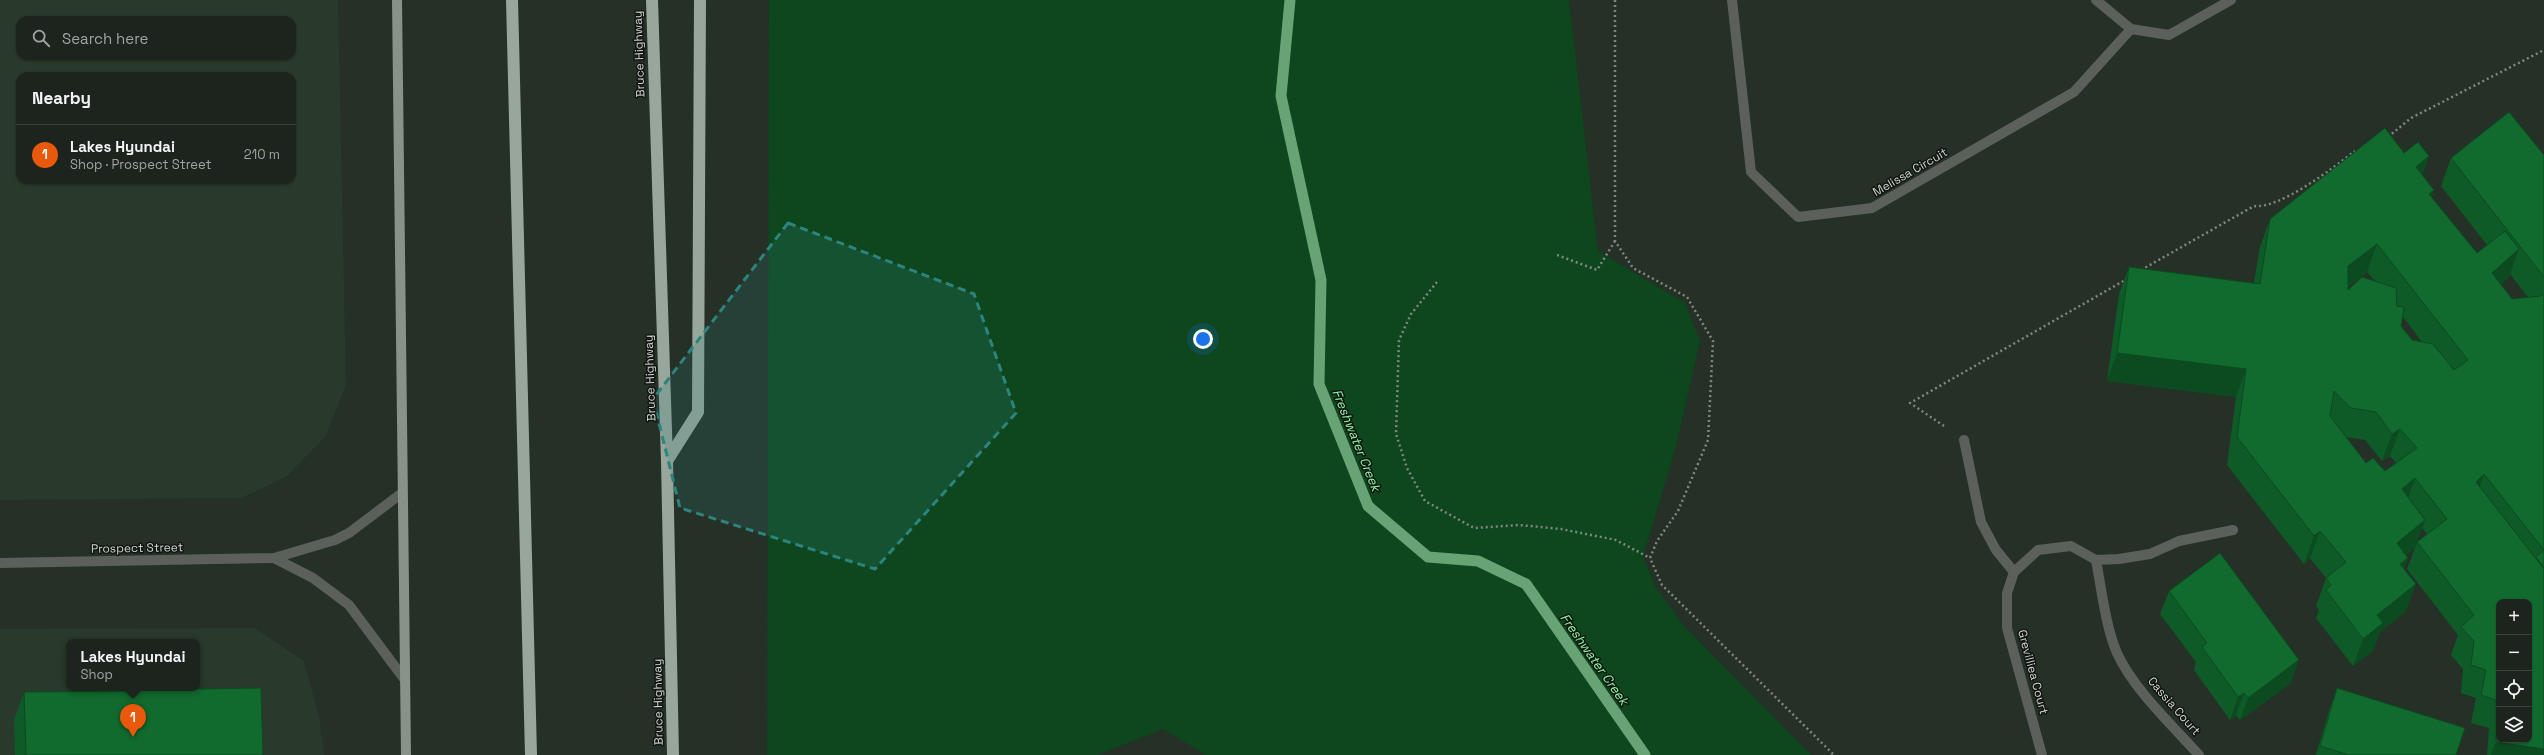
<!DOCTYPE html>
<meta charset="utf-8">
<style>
:root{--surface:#1c241d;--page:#252c26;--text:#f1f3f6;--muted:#a0a4a4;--line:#3a413b;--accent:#ea580c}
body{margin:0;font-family:"Space Grotesk",sans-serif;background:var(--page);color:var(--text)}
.controls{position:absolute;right:12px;bottom:12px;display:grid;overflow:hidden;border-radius:8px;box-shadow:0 1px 3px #0004}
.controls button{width:36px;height:36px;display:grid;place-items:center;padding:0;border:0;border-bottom:1px solid var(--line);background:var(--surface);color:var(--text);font:20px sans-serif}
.you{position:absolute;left:1203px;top:339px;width:14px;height:14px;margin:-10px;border:3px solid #fff;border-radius:50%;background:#1a73e8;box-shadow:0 0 0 6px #1a73e833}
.badge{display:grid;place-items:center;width:26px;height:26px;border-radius:50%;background:var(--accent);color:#fff;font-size:13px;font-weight:700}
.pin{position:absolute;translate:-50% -33px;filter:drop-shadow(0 1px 2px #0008)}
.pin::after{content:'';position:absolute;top:21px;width:14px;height:12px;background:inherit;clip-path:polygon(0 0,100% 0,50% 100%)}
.popup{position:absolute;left:66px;top:639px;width:134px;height:52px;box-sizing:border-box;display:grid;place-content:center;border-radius:8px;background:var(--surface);filter:drop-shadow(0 1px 3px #0005);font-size:13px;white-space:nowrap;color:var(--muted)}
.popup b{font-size:15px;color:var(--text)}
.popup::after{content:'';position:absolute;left:50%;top:100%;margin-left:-8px;border:8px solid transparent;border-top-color:var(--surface)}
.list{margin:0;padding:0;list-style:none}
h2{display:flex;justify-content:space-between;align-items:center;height:52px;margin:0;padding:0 16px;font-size:17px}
h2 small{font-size:13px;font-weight:400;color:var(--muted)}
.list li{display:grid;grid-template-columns:26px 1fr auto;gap:12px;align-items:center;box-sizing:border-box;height:60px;padding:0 16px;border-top:1px solid var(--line)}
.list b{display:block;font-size:15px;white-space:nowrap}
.list p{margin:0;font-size:13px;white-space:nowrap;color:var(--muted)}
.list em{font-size:13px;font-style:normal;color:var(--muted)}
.icon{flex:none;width:22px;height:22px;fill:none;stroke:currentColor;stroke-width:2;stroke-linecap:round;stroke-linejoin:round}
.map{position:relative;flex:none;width:2544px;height:755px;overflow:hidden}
.search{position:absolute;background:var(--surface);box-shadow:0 1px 3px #0004;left:16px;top:16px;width:280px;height:44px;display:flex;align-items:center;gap:10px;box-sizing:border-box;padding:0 14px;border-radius:12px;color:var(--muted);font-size:15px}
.panel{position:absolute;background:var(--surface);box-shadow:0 1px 3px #0004;left:16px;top:72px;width:280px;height:112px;border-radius:12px}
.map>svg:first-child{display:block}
</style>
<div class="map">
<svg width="2544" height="755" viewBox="0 0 2544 755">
<rect width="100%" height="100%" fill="#253027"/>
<g fill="#29392b" fill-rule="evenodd">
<path d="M0,0H338L346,385L325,437L286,477L241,498L0,500ZM20,20H292V56H20ZM20,76H292V180H20Z"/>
<path d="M255,628L304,661L319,717L324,755H0V629ZM69,642H197V688H69Z"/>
</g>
<polygon fill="#0e461e" points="769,0 1569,0 1598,251 1685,303 1700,341 1675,450 1643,556 1655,586 1684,626 1811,755 1206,755 1163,729 1097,755 767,755"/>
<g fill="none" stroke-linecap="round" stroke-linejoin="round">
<polyline stroke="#68a375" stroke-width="11" points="1290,0 1281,96 1321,280 1319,384 1368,506 1428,557 1478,561 1526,584 1645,755"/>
<g stroke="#7f8880" stroke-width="2.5" stroke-dasharray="2 3" stroke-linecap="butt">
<polyline points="1615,0 1615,241 1633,268 1687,297 1713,341 1708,440 1678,511 1657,541 1650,558 1662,585 1834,755"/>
<polyline points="2388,137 2411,118 2544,50"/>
<polyline points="1557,255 1597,270 1615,241"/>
<path d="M2141,270L2254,206C2280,209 2333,168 2355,151"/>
<polyline points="1437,282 1411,314 1399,340 1396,434 1407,468 1425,501 1474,528 1519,525 1561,529 1616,540 1650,558"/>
<polyline points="1944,426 1910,403 2127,279"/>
</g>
<g stroke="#5b605b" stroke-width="10">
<polyline points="1964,440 1981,522 1996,550 2014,572 2007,593 2007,628 2042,755"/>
<path d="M2096,560C2101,587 2106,628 2117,653C2134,690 2172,725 2199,755"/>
<polyline points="2014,572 2038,550 2071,546 2096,560 2119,559 2150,554 2179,541 2233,530"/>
</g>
<g stroke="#5b605b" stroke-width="10">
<polyline points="1732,0 1751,172 1798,217 1872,208 2074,92 2131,29"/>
<polyline points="2096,0 2131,29 2169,35 2231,0"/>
<polyline points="274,558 313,578 349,605 405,680"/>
<polyline points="0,563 274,558 335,540 349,533 402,493"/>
</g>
<polyline stroke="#889289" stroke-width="10" points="397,0 406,755"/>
<g stroke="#99a69b" stroke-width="12">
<polyline points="512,0 531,755"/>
<polyline points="652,0 667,461 673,755"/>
<polyline points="667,461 698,412 700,0"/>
</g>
</g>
<g fill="#0f5b28" fill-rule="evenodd">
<path d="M2404,153L2429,156L2422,175L2431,197L2477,253L2487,245L2441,186L2451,158L2544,155V755H2487L2489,728L2471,723L2476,698L2461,693L2463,669L2451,655L2458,635L2407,569L2415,548L2406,555L2408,558L2404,569L2406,611L2380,632L2373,651L2353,666L2316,618L2319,610L2316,606L2326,578L2310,558L2304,564L2227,465L2236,397L2107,381L2119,294L2129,267L2254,283L2260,247L2270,219ZM2367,272L2375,281L2348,290V287ZM2510,274L2528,297L2512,299L2501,284L2509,277ZM2403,317L2410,326L2422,342L2412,340L2401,326ZM2346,437L2365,440L2382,461L2390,456L2396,463L2385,471L2366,463ZM2422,528L2427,534L2417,542Z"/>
<polygon points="2169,591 2291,683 2240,720 2236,715 2230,720 2194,670 2196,662 2160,614"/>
<polygon points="125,688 196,688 196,689 263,755 15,755 14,720 24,692 124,691"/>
<polygon points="2337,688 2456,755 2316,755 2329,711"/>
</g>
<g fill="#0c4a20">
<polygon points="2429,156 2419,184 2416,167"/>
<polygon points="2434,190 2424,217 2429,194"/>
<polygon points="2377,244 2367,272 2338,294 2348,266"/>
<polygon points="2519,249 2509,277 2482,300 2492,273"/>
<polygon points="2117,353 2246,369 2236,397 2107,381"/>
<polygon points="2400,429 2390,456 2382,461 2392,434"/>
<polygon points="2484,474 2474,502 2476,482"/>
<polygon points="2415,478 2405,506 2402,489"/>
<polygon points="2425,520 2415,548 2387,571 2397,543"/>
<polygon points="2320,531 2310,558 2304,564 2314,536"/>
<polygon points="2408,558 2398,586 2400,564"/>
<polygon points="2416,584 2406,611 2380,632 2373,651 2353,666 2363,639 2377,615"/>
<polygon points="2299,660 2291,683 2240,720 2248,698"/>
<polygon points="2244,693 2236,715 2230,720 2238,697"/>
<polygon points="2496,742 2544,749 2544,755 2491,755"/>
</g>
<g fill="#116a2e" stroke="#0c4a20" fill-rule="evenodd">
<polygon points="2509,112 2544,155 2544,277 2451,158"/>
<path d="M2385,128L2404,153L2418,142L2429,156L2416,167L2434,190L2429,194L2477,253L2505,231L2519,249L2492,273L2512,299L2541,296L2544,294V567L2536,557L2544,550L2484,474L2476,482L2544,569V749L2496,742L2499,701V740H2529V602H2499V701L2481,695L2486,670L2471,665L2474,641L2461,627L2474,615L2417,542L2447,519L2415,478L2402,489L2425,520L2397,543L2408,558L2400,564L2416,584L2377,615L2383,623L2363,639L2326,590L2331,585L2326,578L2346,562L2320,531L2314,536L2237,437L2246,369L2117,353L2129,267L2260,284L2270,219ZM2377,244L2468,360L2454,370L2433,344L2412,340L2401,326L2404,307L2397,306L2396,288L2362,277L2348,290V266ZM2334,391L2351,408L2376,412L2392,434L2400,429L2417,448L2385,471L2373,458L2366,463L2330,416Z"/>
<polygon points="2220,553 2299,660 2248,698 2244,693 2238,697 2202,647 2207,643 2169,591"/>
<polygon points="128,688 196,688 196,689 261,688 263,755 26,755 24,692 129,691"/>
<polygon points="2337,688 2465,728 2456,755 2349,755 2320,746"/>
</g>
<path fill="#2c847d" fill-opacity="0.2" stroke="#2c847d" stroke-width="3" stroke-dasharray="8 5" stroke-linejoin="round" d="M788,223L974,294L1016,413L875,569L680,508L653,399Z"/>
<g text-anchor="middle" stroke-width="3" stroke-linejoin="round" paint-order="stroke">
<g font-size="12" fill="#cfd5cf" stroke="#121612">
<text transform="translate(639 54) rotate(-92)" y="4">Bruce Highway</text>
<text transform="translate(1910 172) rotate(-30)" y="4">Melissa Circuit</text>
<text transform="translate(650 378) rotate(-92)" y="4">Bruce Highway</text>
<text transform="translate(137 548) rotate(-1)" y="4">Prospect Street</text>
<text transform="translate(2033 672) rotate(75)" y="4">Grevilliea Court</text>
<text transform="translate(658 702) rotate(-91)" y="4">Bruce Highway</text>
<text transform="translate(2174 706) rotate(49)" y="4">Cassia Court</text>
</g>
<g font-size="13" font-style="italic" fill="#8cf5a0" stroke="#121612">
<text transform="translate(1357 440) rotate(68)" y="5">Freshwater Creek</text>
<text transform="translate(1595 659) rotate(55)" y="5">Freshwater Creek</text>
</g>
</g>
</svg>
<div class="controls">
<button>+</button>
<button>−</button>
<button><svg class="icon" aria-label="locate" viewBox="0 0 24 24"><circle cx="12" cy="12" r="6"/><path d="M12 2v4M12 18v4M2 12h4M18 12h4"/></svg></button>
<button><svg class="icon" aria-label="layers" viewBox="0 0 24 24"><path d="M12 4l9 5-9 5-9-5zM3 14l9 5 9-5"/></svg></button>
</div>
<div class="you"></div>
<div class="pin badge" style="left:133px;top:737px">1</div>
<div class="popup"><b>Lakes Hyundai</b>Shop</div>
<div class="search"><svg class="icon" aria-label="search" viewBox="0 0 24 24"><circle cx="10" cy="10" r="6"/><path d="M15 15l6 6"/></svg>Search here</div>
<section class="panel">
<h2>Nearby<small></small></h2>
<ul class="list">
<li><span class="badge">1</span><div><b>Lakes Hyundai</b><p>Shop · Prospect Street</p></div><em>210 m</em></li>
</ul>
</section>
</div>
